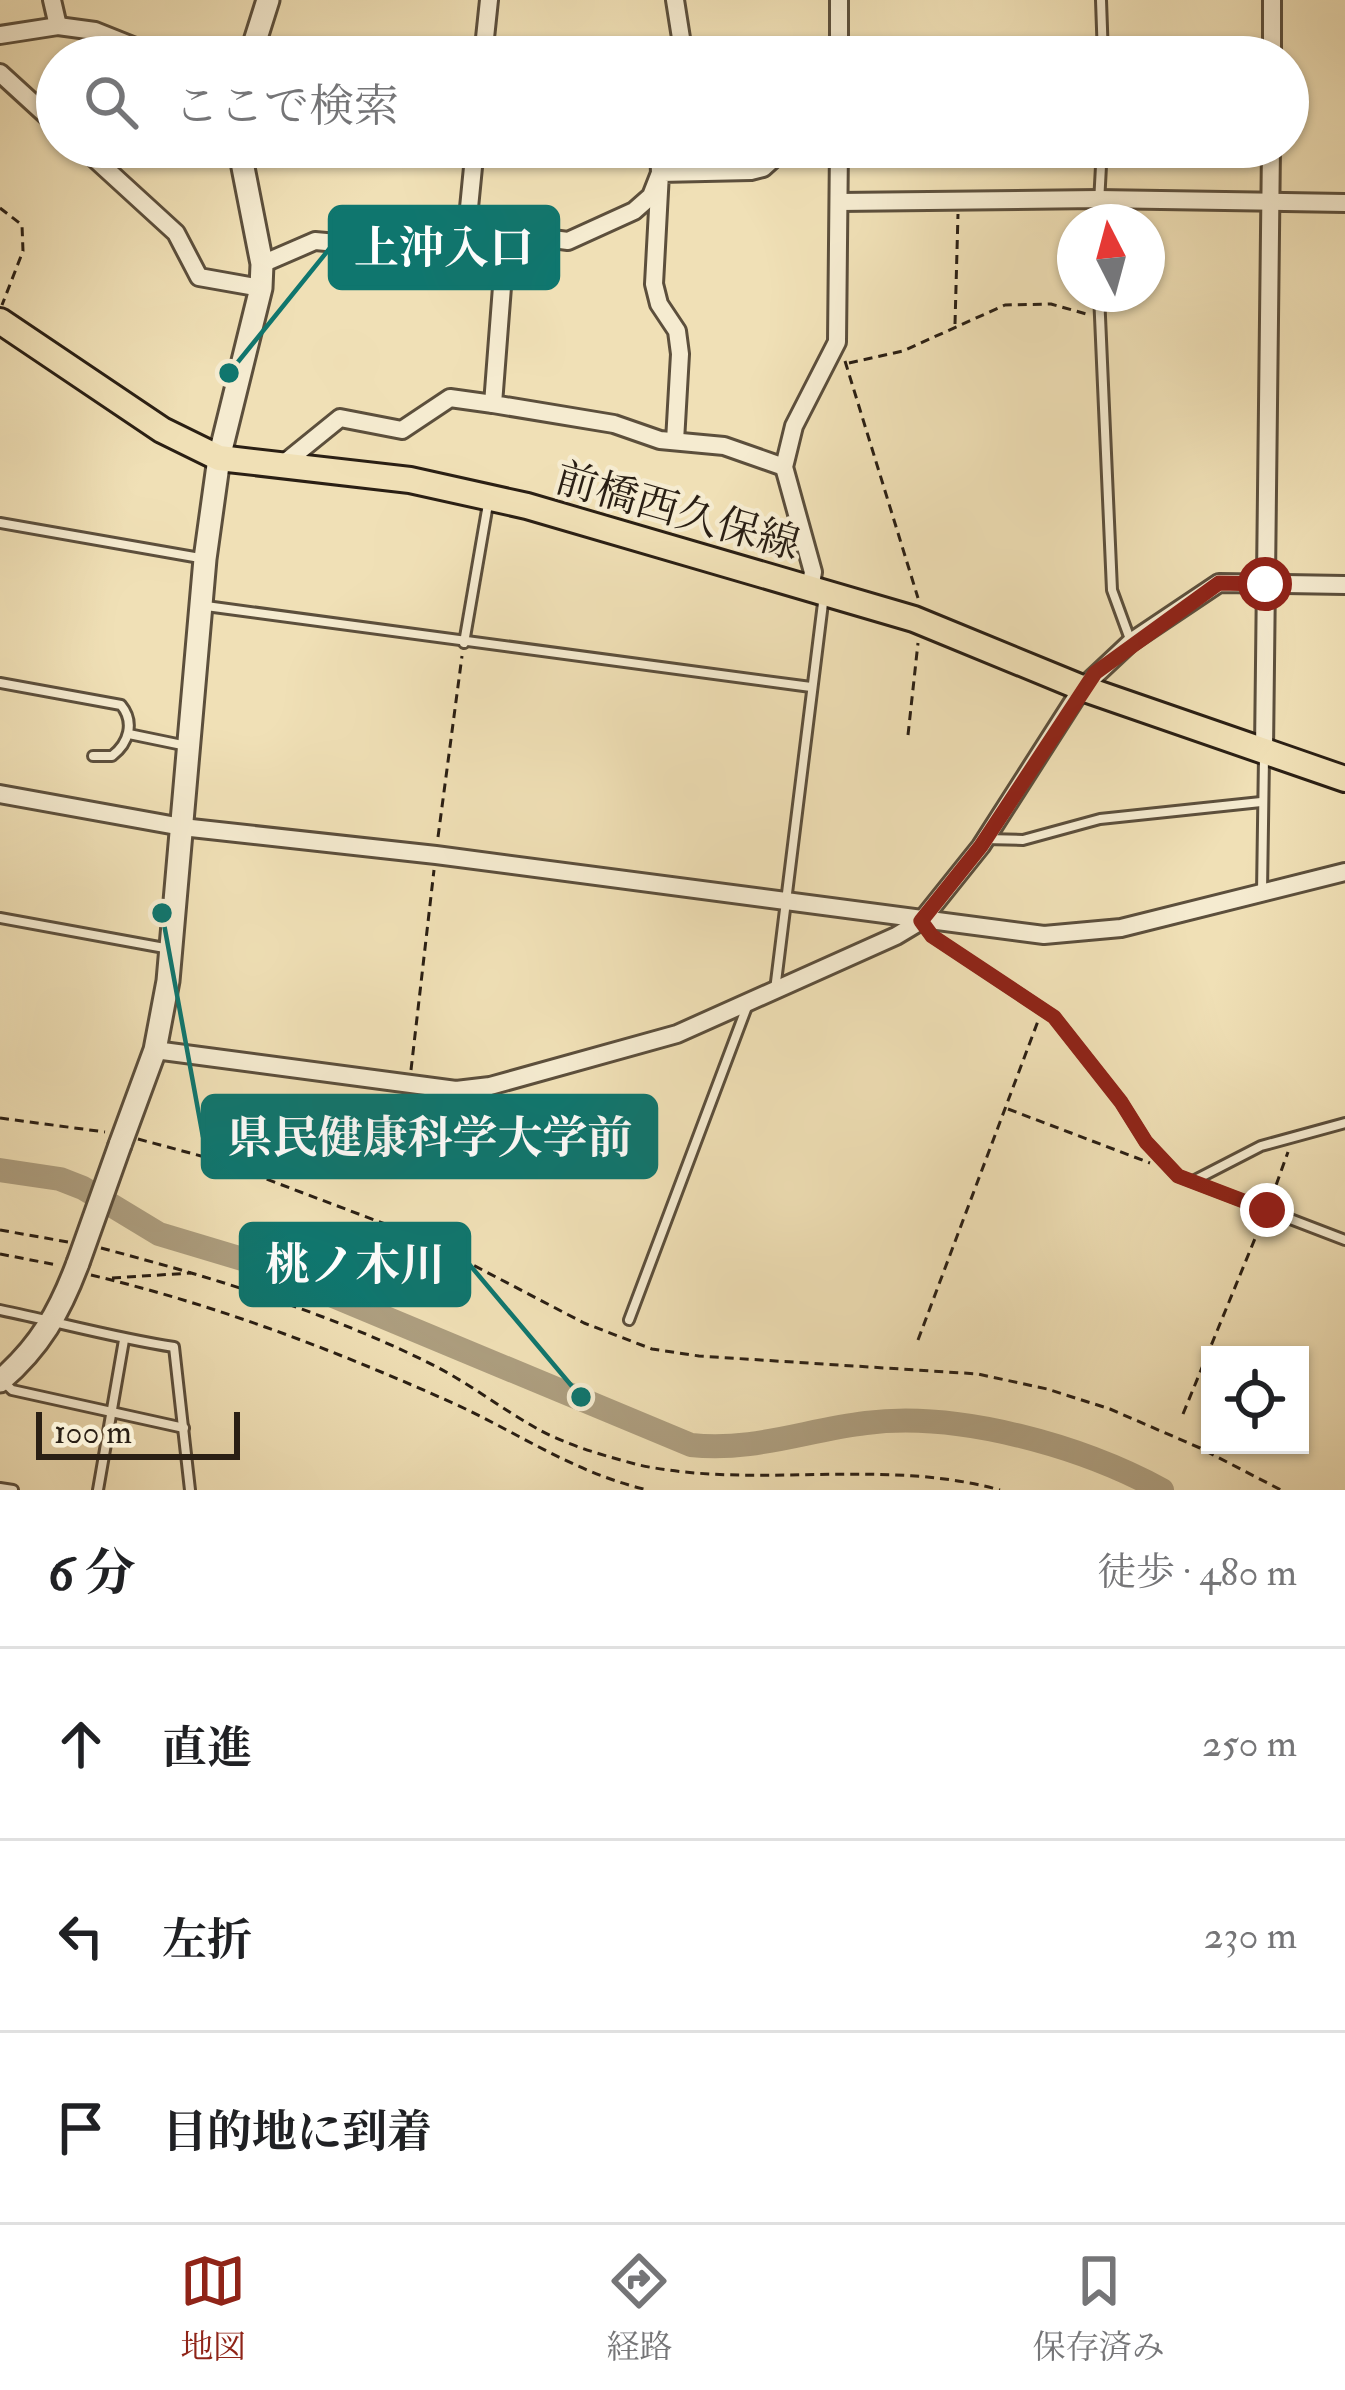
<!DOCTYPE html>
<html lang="ja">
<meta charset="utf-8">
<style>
:root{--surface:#fff;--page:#f2f2f2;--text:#202124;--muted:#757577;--line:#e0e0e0;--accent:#8f2418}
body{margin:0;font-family:"IM FELL Double Pica","Noto Serif JP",serif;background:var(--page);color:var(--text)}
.controls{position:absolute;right:36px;bottom:36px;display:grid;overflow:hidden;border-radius:0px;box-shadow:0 3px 9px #0004}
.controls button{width:108px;height:108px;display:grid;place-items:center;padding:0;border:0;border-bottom:3px solid var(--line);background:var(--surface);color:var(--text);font:60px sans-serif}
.compass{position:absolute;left:1057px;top:204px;width:108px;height:108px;border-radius:50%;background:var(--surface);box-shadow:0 3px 9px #0004;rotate:354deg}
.scale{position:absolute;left:36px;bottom:30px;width:204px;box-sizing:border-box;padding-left:12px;border:6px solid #2a1f14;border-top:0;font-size:33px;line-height:42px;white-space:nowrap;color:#2a1f14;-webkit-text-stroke:9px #f5ebd0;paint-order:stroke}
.stop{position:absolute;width:36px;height:36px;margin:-27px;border:9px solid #8f2418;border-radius:50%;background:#fff}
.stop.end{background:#8f2418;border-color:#fff;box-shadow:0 3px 12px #0008}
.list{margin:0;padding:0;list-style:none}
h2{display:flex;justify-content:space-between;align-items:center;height:156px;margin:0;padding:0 48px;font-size:51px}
h2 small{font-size:39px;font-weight:400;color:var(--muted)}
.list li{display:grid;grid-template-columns:78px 1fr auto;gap:36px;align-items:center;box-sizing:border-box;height:192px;padding:0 48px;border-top:3px solid var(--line)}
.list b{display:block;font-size:45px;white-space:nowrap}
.list em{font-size:39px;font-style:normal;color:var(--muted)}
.icon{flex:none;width:66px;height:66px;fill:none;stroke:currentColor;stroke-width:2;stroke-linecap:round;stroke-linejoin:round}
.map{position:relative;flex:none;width:1345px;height:1490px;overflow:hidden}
.search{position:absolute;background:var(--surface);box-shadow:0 3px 9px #0004;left:36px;right:36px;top:36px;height:132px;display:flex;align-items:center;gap:30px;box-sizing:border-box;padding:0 42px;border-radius:66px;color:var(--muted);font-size:45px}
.sheet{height:732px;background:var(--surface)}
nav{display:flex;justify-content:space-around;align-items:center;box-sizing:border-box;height:168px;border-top:3px solid var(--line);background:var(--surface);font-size:33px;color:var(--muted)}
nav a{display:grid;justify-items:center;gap:6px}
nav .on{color:var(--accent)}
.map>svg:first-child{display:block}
</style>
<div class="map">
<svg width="1345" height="1490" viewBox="0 0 1345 1490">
<rect width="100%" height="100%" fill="#f0e0b6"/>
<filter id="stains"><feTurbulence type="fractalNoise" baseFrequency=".00167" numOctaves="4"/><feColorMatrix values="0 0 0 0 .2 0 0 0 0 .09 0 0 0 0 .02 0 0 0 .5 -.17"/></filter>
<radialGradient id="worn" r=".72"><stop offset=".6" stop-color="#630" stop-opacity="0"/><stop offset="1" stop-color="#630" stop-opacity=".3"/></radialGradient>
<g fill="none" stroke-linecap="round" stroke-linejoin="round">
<path stroke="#ad9e7f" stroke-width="24" d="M0,1170L60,1179L83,1188L159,1234L249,1261L691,1445C752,1452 806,1430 866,1423C958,1411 1081,1446 1162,1490"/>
<defs>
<g id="service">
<polyline points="1101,0 1103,57"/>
<polyline points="1098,222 1102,147"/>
<polyline points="1099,294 1112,590 1131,642"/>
<polyline points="0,523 200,558"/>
<polyline points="206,606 811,687"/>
<polyline points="464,643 488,504"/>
<path d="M0,683L121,705C135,722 129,743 112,756H93"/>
<polyline points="129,734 187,746"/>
<polyline points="985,839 1023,840 1100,819 1261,802"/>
<polyline points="1262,892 1264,757"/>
<polyline points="0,918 170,949"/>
<polyline points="922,922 932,936 1054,1017 1121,1102 1146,1142 1178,1176 1345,1240"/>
<polyline points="775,990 824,595"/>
<polyline points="1193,1181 1261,1146 1345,1123"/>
<path d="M0,1310C58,1322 115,1338 174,1347L190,1490"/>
<polyline points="629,1320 748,1004"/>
<polyline points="2,1380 12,1390 184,1428"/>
<polyline points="0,1488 13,1490"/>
<polyline points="98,1490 124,1340"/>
</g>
<g id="minor">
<polyline points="52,0 58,26"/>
<polyline points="675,0 684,57"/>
<polyline points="839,0 839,57"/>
<polyline points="0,35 58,26 95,31 160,57"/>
<polyline points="483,57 489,0"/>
<polyline points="1272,57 1272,0"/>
<polyline points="0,73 57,125"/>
<polyline points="82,147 176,233 199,277 261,288"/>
<polyline points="839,202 1098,199 1345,203"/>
<polyline points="467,228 475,147"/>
<polyline points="506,235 493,404 614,424 660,440 724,446 784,467"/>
<polyline points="262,264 315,241 371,246 416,226 467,228 568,241 634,211 651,196 660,173 659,147"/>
<polyline points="675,441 680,354 677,331 659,304 654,284 660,173 751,171 763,168 783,150 839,147"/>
<polyline points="282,465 340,418 402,430 450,398 493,404"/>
<polyline points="810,589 813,572 784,467 794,426 837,342 839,147"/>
<polyline points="1264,750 1271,147"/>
<polyline points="0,794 182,827 436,855 1044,935 1121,928 1345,872"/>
<polyline points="155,1050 456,1090 490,1086 677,1034 896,936 921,921 981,846 1082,688 1131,642 1219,583 1345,585"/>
</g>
<g id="tertiary">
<polyline points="250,57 268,0"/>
<polyline points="120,1145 155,1050 168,981 205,559 219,458 261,288 262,264 239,147"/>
<path d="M0,1381C40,1347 60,1311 78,1263"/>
</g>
<polyline id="primary" points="0,321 162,430 219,458 410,480 527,506 914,619 1082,688 1345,779"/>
</defs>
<use href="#service" stroke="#5c4f3c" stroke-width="14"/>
<use href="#minor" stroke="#5c4f3c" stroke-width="22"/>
<use href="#tertiary" stroke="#5c4f3c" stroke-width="27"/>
<use href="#primary" stroke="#2a1f14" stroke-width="30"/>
<g stroke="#2a1f14" stroke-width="3" stroke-dasharray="9 6" stroke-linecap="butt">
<polyline points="0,208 22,225 23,251 2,305"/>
<polyline points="955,324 958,214"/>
<polyline points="845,361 918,598"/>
<polyline points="849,363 903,351 1005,305 1051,304 1090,315"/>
<polyline points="908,735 918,643"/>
<polyline points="438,837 462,656"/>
<polyline points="411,1070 434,870"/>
<polyline points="1008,1109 1150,1163"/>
<polyline points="0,1118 105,1132"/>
<polyline points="138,1139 216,1160 385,1224 429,1242 584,1323 652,1349 699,1356 978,1374 1047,1389 1110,1409 1200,1448 1281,1490"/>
<polyline points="1271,1199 1288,1152"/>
<polyline points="0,1230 68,1242"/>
<path d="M101,1248C215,1278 330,1313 435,1366C470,1384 502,1409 536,1428C566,1445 605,1456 639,1465C757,1490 881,1457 1000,1490"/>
<polyline points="0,1254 57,1265"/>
<path d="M91,1275C217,1305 337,1351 455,1404C520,1434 577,1474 648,1490"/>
<polyline points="112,1278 191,1273"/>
<polyline points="918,1340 1038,1021"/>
<polyline points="1183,1414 1263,1219"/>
</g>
<use href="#service" stroke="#f5ebd0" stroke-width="8"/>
<use href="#minor" stroke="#f5ebd0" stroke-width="16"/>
<use href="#tertiary" stroke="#f5ebd0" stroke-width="21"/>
<use href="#primary" stroke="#f0e0b6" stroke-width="24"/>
<defs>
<polyline id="tertiary-bridge" points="78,1263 120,1145"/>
</defs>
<use href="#tertiary-bridge" stroke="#5c4f3c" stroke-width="27" stroke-linecap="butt"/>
<use href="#tertiary-bridge" stroke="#f5ebd0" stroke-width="21"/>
</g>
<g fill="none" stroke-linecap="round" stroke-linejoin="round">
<polyline stroke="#8f2418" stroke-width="15" points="1265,584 1219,583 1095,673 981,846 921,921 932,936 1054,1017 1121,1102 1146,1142 1178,1176 1267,1210"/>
</g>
<g text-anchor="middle" stroke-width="9" stroke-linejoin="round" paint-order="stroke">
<g font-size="42" fill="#2a1f14" stroke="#f5ebd0">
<text transform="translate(678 510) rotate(16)" y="15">前橋西久保線</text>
</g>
</g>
<path fill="none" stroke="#0f766e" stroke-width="4.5" d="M229 373L330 248M162 913L203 1137M581 1397L469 1264"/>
<g fill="#0f766e" stroke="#f5ebd0" stroke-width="4.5">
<circle cx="229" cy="373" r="12"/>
<circle cx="162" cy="913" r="12"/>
<circle cx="581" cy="1397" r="12"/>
</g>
<g fill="#0f766e" stroke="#0f766e" stroke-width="4.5">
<rect x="330" y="207" width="228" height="81" rx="12"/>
<rect x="203" y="1096" width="453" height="81" rx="12"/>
<rect x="241" y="1224" width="228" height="81" rx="12"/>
</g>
<g font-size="45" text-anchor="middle" font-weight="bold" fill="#fff">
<text x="444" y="263">上沖入口</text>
<text x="430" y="1153">県民健康科学大学前</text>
<text x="355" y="1280">桃ノ木川</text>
</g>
<rect width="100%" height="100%" filter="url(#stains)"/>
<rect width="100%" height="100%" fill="url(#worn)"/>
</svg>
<div class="controls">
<button><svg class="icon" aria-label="locate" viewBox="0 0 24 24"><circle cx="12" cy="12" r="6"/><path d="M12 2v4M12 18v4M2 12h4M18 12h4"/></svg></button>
</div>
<svg class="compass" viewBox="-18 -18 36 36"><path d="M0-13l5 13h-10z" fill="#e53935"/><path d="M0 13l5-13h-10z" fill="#757577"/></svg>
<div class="scale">100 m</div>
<div class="stop" style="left:1265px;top:584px"></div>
<div class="stop end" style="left:1267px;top:1210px"></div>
<div class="search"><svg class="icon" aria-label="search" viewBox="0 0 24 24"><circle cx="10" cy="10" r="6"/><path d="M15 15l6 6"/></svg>ここで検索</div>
</div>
<section class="sheet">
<h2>6 分<small>徒歩 · 480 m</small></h2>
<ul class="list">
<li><svg class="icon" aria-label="ahead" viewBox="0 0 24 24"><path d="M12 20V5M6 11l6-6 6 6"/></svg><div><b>直進</b></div><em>250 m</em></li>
<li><svg class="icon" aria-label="left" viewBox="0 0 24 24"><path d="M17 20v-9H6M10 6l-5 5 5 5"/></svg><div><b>左折</b></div><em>230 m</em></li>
<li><svg class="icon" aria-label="arrive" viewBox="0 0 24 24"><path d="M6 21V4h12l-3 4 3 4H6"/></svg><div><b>目的地に到着</b></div></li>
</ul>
</section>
<nav>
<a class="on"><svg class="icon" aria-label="map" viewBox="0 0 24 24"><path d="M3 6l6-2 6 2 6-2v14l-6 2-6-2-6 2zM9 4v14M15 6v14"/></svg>地図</a>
<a><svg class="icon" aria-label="directions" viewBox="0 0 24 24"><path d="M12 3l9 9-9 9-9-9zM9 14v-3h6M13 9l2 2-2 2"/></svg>経路</a>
<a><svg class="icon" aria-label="saved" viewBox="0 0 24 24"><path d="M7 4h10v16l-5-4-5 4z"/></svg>保存済み</a>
</nav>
